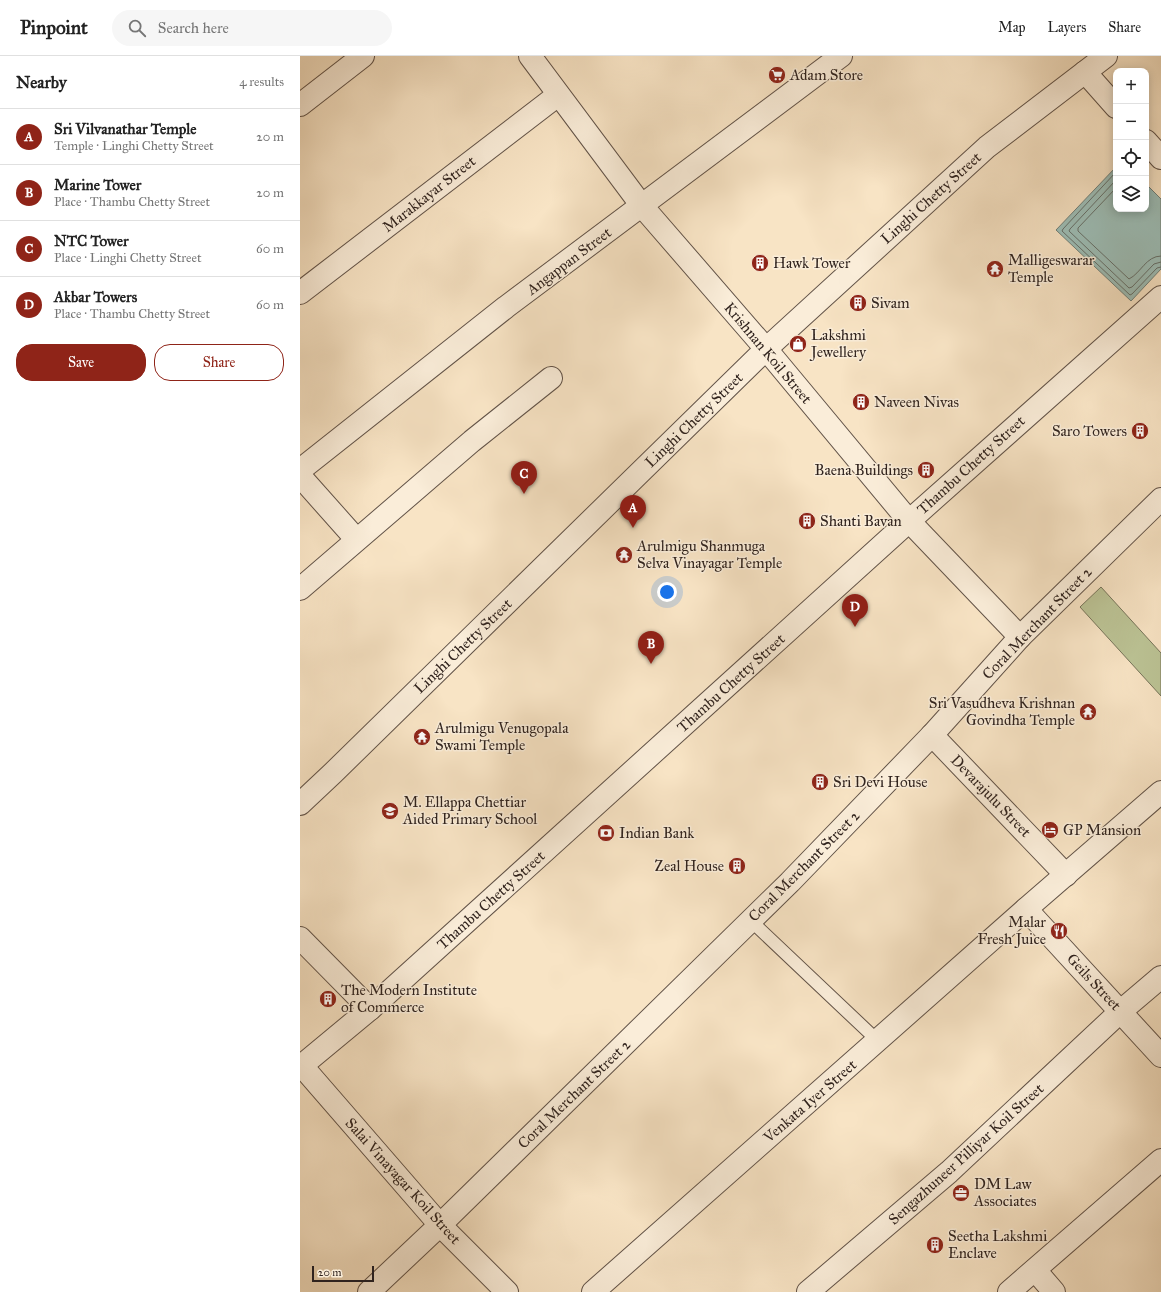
<!DOCTYPE html>
<meta charset="utf-8">
<style>
:root{--surface:#fff;--page:#f6f6f6;--text:#222;--muted:#767676;--line:#e0e0e0;--accent:#8f2418}
body{margin:0;font-family:"IM FELL Great Primer",serif;background:var(--page);color:var(--text)}
.controls{position:absolute;right:12px;top:12px;display:grid;overflow:hidden;border-radius:8px;box-shadow:0 2px 10px #0003}
.controls button{width:36px;height:36px;display:grid;place-items:center;padding:0;border:0;border-bottom:1px solid var(--line);background:var(--surface);color:var(--text);font:20px sans-serif}
.scale{position:absolute;left:12px;bottom:10px;width:62px;box-sizing:border-box;padding-left:4px;border:2px solid #30231e;border-top:0;font-size:11px;line-height:14px;white-space:nowrap;color:#30231e;-webkit-text-stroke:3px #faedd9;paint-order:stroke}
.you{position:absolute;left:367px;top:536px;width:14px;height:14px;margin:-10px;border:3px solid #fff;border-radius:50%;background:#1a73e8;box-shadow:0 0 0 6px #1a73e833}
.badge{display:grid;place-items:center;width:26px;height:26px;border-radius:50%;background:var(--accent);color:#fff;font-size:13px;font-weight:700}
.pin{position:absolute;translate:-50% -33px;filter:drop-shadow(0 1px 2px #0008)}
.pin::after{content:'';position:absolute;top:21px;width:14px;height:12px;background:inherit;clip-path:polygon(0 0,100% 0,50% 100%)}
.list{margin:0;padding:0;list-style:none}
h2{display:flex;justify-content:space-between;align-items:center;height:52px;margin:0;padding:0 16px;font-size:17px}
h2 small{font-size:13px;font-weight:400;color:var(--muted)}
.list li{display:grid;grid-template-columns:26px 1fr auto;gap:12px;align-items:center;box-sizing:border-box;height:56px;padding:0 16px;border-top:1px solid var(--line)}
.list b{display:block;font-size:15px;white-space:nowrap}
.list p{margin:0;font-size:13px;white-space:nowrap;color:var(--muted)}
.list em{font-size:13px;font-style:normal;color:var(--muted)}
.actions{display:flex;gap:8px;padding:12px 16px}
.actions a{flex:1;padding:9px 0;border:1px solid var(--accent);border-radius:16px;text-align:center;font-size:14px;color:var(--accent)}
.actions .main{background:var(--accent);color:#fff}
.icon{flex:none;width:22px;height:22px;fill:none;stroke:currentColor;stroke-width:2;stroke-linecap:round;stroke-linejoin:round}
.map{position:relative;flex:none;width:861px;height:1236px;overflow:hidden}
header{display:flex;align-items:center;gap:24px;box-sizing:border-box;height:56px;padding:0 20px;background:var(--surface);border-bottom:1px solid var(--line)}
header strong{font-size:19px}
nav{display:flex;gap:22px;margin-inline-start:auto;font-size:14px}
.search{width:280px;height:36px;background:var(--page);display:flex;align-items:center;gap:10px;box-sizing:border-box;padding:0 14px;border-radius:22px;color:var(--muted);font-size:15px}
main{display:flex}
aside{flex:1;background:var(--surface)}
.map>svg:first-child{display:block}
</style>
<header>
<strong>Pinpoint</strong>
<div class="search"><svg class="icon" aria-label="search" viewBox="0 0 24 24"><circle cx="10" cy="10" r="6"/><path d="M15 15l6 6"/></svg>Search here</div>
<nav><a>Map</a><a>Layers</a><a>Share</a></nav>
</header>
<main>
<aside>
<h2>Nearby<small>4 results</small></h2>
<ul class="list">
<li><span class="badge">A</span><div><b>Sri Vilvanathar Temple</b><p>Temple · Linghi Chetty Street</p></div><em>20 m</em></li>
<li><span class="badge">B</span><div><b>Marine Tower</b><p>Place · Thambu Chetty Street</p></div><em>20 m</em></li>
<li><span class="badge">C</span><div><b>NTC Tower</b><p>Place · Linghi Chetty Street</p></div><em>60 m</em></li>
<li><span class="badge">D</span><div><b>Akbar Towers</b><p>Place · Thambu Chetty Street</p></div><em>60 m</em></li>
</ul>
<div class="actions"><a class="main">Save</a><a>Share</a></div>
</aside>
<div class="map">
<svg width="861" height="1236" viewBox="0 0 861 1236">
<rect width="100%" height="100%" fill="#f8e4c5"/>
<filter id="stains"><feTurbulence type="fractalNoise" baseFrequency=".005" numOctaves="4"/><feColorMatrix values="0 0 0 0 .2 0 0 0 0 .09 0 0 0 0 .02 0 0 0 .5 -.17"/></filter>
<radialGradient id="worn" r=".72"><stop offset=".6" stop-color="#630" stop-opacity="0"/><stop offset="1" stop-color="#630" stop-opacity=".3"/></radialGradient>
<polygon fill="#bcc496" stroke="#76745a" points="801,531 861,597 861,640 780,551"/>
<polygon fill="#9dbeb7" stroke="#71807a" points="816,111 816,153 846,153 846,128 861,143 861,213 831,245 756,174"/>
<g fill="none" stroke-linecap="round" stroke-linejoin="round">
<g stroke="#66706a" stroke-width="1">
<polyline points="816,116 763,173 762,175 830,239 832,238 857,212 861,211"/>
<polyline points="816,124 770,173 769,175 829,232 832,231 854,208 861,206"/>
<path d="M816,132L778,172V175L829,223C841,217 846,200 861,200"/>
</g>
<defs>
<polyline id="service" points="450,864 578,985"/>
<g id="minor">
<polyline points="230,0 342,150 466,293 609,465 720,581"/>
<polyline points="785,16 816,51"/>
<polyline points="0,49 63,0"/>
<polyline points="846,85 861,102"/>
<polyline points="0,237 258,39"/>
<polyline points="0,414 206,251 541,0"/>
<polyline points="0,420 56,483"/>
<polyline points="0,533 172,385 251,322"/>
<polyline points="632,679 766,819"/>
<polyline points="0,748 33,717 466,293 687,91 806,0"/>
<polyline points="726,853 861,1000"/>
<polyline points="0,882 70,953"/>
<polyline points="2,1010 140,1169 207,1236"/>
<polyline points="735,1214 754,1236"/>
<polyline points="69,1236 140,1169 490,826 632,679 720,581 861,443"/>
<polyline points="293,1236 726,853 861,736"/>
<polyline points="508,1236 649,1116 821,955 861,921"/>
<polyline points="709,1236 861,1104"/>
</g>
<polyline id="tertiary" points="0,1011 70,953 609,465 861,241"/>
</defs>
<use href="#service" stroke="#625348" stroke-width="14"/>
<use href="#minor" stroke="#625348" stroke-width="24"/>
<use href="#tertiary" stroke="#625348" stroke-width="24"/>
<use href="#service" stroke="#faedd9" stroke-width="12"/>
<use href="#minor" stroke="#faedd9" stroke-width="22"/>
<use href="#tertiary" stroke="#faedd9" stroke-width="22"/>
</g>
<defs>
<symbol id="supermarket-disc" viewBox="-11 -11 22 22"><circle r="9.5" fill="#8f2418" stroke="#faedd9"/><path d="M-6-5.5h2.5l.6 2H6L4.5 2H-2.5L-4.4-4H-6ZM-1.5 3.2a1.3 1.3 0 1 0 .1 0ZM3 3.2a1.3 1.3 0 1 0 .1 0Z" fill="#fff"/></symbol>
<symbol id="building-disc" viewBox="-11 -11 22 22"><circle r="9.5" fill="#8f2418" stroke="#faedd9"/><path d="M-4-6H4V6H1V3H-1V6H-4ZM-2.5-4.3h1.7v1.8h-1.7ZM.8-4.3h1.7v1.8H.8ZM-2.5-1h1.7V.8h-1.7ZM.8-1h1.7V.8H.8Z" fill="#fff"/></symbol>
<symbol id="temple-disc" viewBox="-11 -11 22 22"><circle r="9.5" fill="#8f2418" stroke="#faedd9"/><path d="M0-6L5-2H3V0L6.5 2.5H4V6H1.5V3h-3V6H-4V2.5H-6.5L-3 0V-2H-5Z" fill="#fff"/></symbol>
<symbol id="shop-disc" viewBox="-11 -11 22 22"><circle r="9.5" fill="#8f2418" stroke="#faedd9"/><path d="M-5-2.5h2.3a2.7 3.5 0 0 1 5.4 0H5L5.5 6h-11ZM-1.5-2.5h3a1.5 2.3 0 0 0-3 0Z" fill="#fff"/></symbol>
<symbol id="school-disc" viewBox="-11 -11 22 22"><circle r="9.5" fill="#8f2418" stroke="#faedd9"/><path d="M0-5L7-2L0 1L-7-2ZM-4 1L0 2.5L4 1V4Q0 6-4 4Z" fill="#fff"/></symbol>
<symbol id="hotel-disc" viewBox="-11 -11 22 22"><circle r="9.5" fill="#8f2418" stroke="#faedd9"/><path d="M-6-4.5h1.5V1H6V5H4.5V3h-9V5H-6ZM-4 0a1.8 1.8 0 1 1 3.6 0ZM.5 0V-2.5h3Q6-2.5 6 0Z" fill="#fff"/></symbol>
<symbol id="bank-disc" viewBox="-11 -11 22 22"><circle r="9.5" fill="#8f2418" stroke="#faedd9"/><path d="M-6-4H6V4H-6ZM0-2.3a2.3 2.3 0 1 0 0 4.6a2.3 2.3 0 1 0 0-4.6Z" fill="#fff"/></symbol>
<symbol id="restaurant-disc" viewBox="-11 -11 22 22"><circle r="9.5" fill="#8f2418" stroke="#faedd9"/><path d="M-5-6h1v4h1v-4h1v4h1v-4h1v5L-1.5 .5V6h-2V.5L-5-1ZM5-6V6H3V1.5H1.5Q1.5-4 5-6Z" fill="#fff"/></symbol>
<symbol id="office-disc" viewBox="-11 -11 22 22"><circle r="9.5" fill="#8f2418" stroke="#faedd9"/><path d="M-6-3h4V-5.5h4V-3h4V5H-6ZM-1-4.5V-3h2v-1.5ZM-6 0V1H6V0Z" fill="#fff"/></symbol>
</defs>
<g fill-rule="evenodd">
<use href="#supermarket-disc" x="467" y="9" width="20" height="20"/>
<use href="#building-disc" x="450" y="197" width="20" height="20"/>
<use href="#temple-disc" x="685" y="203" width="20" height="20"/>
<use href="#building-disc" x="548" y="237" width="20" height="20"/>
<use href="#shop-disc" x="488" y="278" width="20" height="20"/>
<use href="#building-disc" x="551" y="336" width="20" height="20"/>
<use href="#building-disc" x="830" y="365" width="20" height="20"/>
<use href="#building-disc" x="616" y="404" width="20" height="20"/>
<use href="#building-disc" x="497" y="455" width="20" height="20"/>
<use href="#temple-disc" x="314" y="489" width="20" height="20"/>
<use href="#temple-disc" x="778" y="646" width="20" height="20"/>
<use href="#temple-disc" x="112" y="671" width="20" height="20"/>
<use href="#building-disc" x="510" y="716" width="20" height="20"/>
<use href="#school-disc" x="80" y="745" width="20" height="20"/>
<use href="#hotel-disc" x="740" y="764" width="20" height="20"/>
<use href="#bank-disc" x="296" y="767" width="20" height="20"/>
<use href="#building-disc" x="427" y="800" width="20" height="20"/>
<use href="#restaurant-disc" x="749" y="865" width="20" height="20"/>
<use href="#building-disc" x="18" y="933" width="20" height="20"/>
<use href="#office-disc" x="651" y="1127" width="20" height="20"/>
<use href="#building-disc" x="625" y="1179" width="20" height="20"/>
</g>
<g text-anchor="middle" stroke-width="3" stroke-linejoin="round" paint-order="stroke">
<g font-size="15" fill="#30231e" stroke="#faedd9" text-anchor="start">
<text x="490" y="24">Adam Store</text>
<text x="708" y="209">Malligeswarar<tspan x="708" dy="17">Temple</tspan></text>
<text x="473" y="212">Hawk Tower</text>
<text x="571" y="252">Sivam</text>
<text x="511" y="284">Lakshmi<tspan x="511" dy="17">Jewellery</tspan></text>
<text x="574" y="351">Naveen Nivas</text>
<text x="827" y="380" text-anchor="end">Saro Towers</text>
<text x="613" y="419" text-anchor="end">Baena Buildings</text>
<text x="520" y="470">Shanti Bavan</text>
<text x="337" y="495">Arulmigu Shanmuga<tspan x="337" dy="17">Selva Vinayagar Temple</tspan></text>
<text x="775" y="652" text-anchor="end">Sri Vasudheva Krishnan<tspan x="775" dy="17">Govindha Temple</tspan></text>
<text x="135" y="677">Arulmigu Venugopala<tspan x="135" dy="17">Swami Temple</tspan></text>
<text x="533" y="731">Sri Devi House</text>
<text x="103" y="751">M. Ellappa Chettiar<tspan x="103" dy="17">Aided Primary School</tspan></text>
<text x="763" y="779">GP Mansion</text>
<text x="319" y="782">Indian Bank</text>
<text x="424" y="815" text-anchor="end">Zeal House</text>
<text x="746" y="871" text-anchor="end">Malar<tspan x="746" dy="17">Fresh Juice</tspan></text>
<text x="41" y="939">The Modern Institute<tspan x="41" dy="17">of Commerce</tspan></text>
<text x="674" y="1133">DM Law<tspan x="674" dy="17">Associates</tspan></text>
<text x="648" y="1185">Seetha Lakshmi<tspan x="648" dy="17">Enclave</tspan></text>
</g>
<g font-size="15" fill="#30231e" stroke="#faedd9">
<text transform="translate(129 138) rotate(-38)" y="5">Marakkayar Street</text>
<text transform="translate(631 142) rotate(-42)" y="5">Linghi Chetty Street</text>
<text transform="translate(269 205) rotate(-37)" y="5">Angappan Street</text>
<text transform="translate(468 297) rotate(50)" y="5">Krishnan Koil Street</text>
<text transform="translate(394 364) rotate(-44)" y="5">Linghi Chetty Street</text>
<text transform="translate(671 409) rotate(-42)" y="5">Thambu Chetty Street</text>
<text transform="translate(737 567) rotate(-46)" y="5">Coral Merchant Street 2</text>
<text transform="translate(163 590) rotate(-44)" y="5">Linghi Chetty Street</text>
<text transform="translate(431 627) rotate(-42)" y="5">Thambu Chetty Street</text>
<text transform="translate(691 740) rotate(46)" y="5">Devarajulu Street</text>
<text transform="translate(504 810) rotate(-45)" y="5">Coral Merchant Street 2</text>
<text transform="translate(191 844) rotate(-42)" y="5">Thambu Chetty Street</text>
<text transform="translate(794 926) rotate(47)" y="5">Geils Street</text>
<text transform="translate(274 1038) rotate(-44)" y="5">Coral Merchant Street 2</text>
<text transform="translate(510 1045) rotate(-41)" y="5">Venkata Iyer Street</text>
<text transform="translate(666 1098) rotate(-42)" y="5">Sengazhuneer Pilliyar Koil Street</text>
<text transform="translate(103 1125) rotate(48)" y="5">Salai Vinayagar Koil Street</text>
</g>
</g>
<rect width="100%" height="100%" filter="url(#stains)"/>
<rect width="100%" height="100%" fill="url(#worn)"/>
</svg>
<div class="controls">
<button>+</button>
<button>−</button>
<button><svg class="icon" aria-label="locate" viewBox="0 0 24 24"><circle cx="12" cy="12" r="6"/><path d="M12 2v4M12 18v4M2 12h4M18 12h4"/></svg></button>
<button><svg class="icon" aria-label="layers" viewBox="0 0 24 24"><path d="M12 4l9 5-9 5-9-5zM3 14l9 5 9-5"/></svg></button>
</div>
<div class="scale">20 m</div>
<div class="you"></div>
<div class="pin badge" style="left:333px;top:472px">A</div>
<div class="pin badge" style="left:351px;top:608px">B</div>
<div class="pin badge" style="left:224px;top:438px">C</div>
<div class="pin badge" style="left:555px;top:571px">D</div>
</div>
</main>
